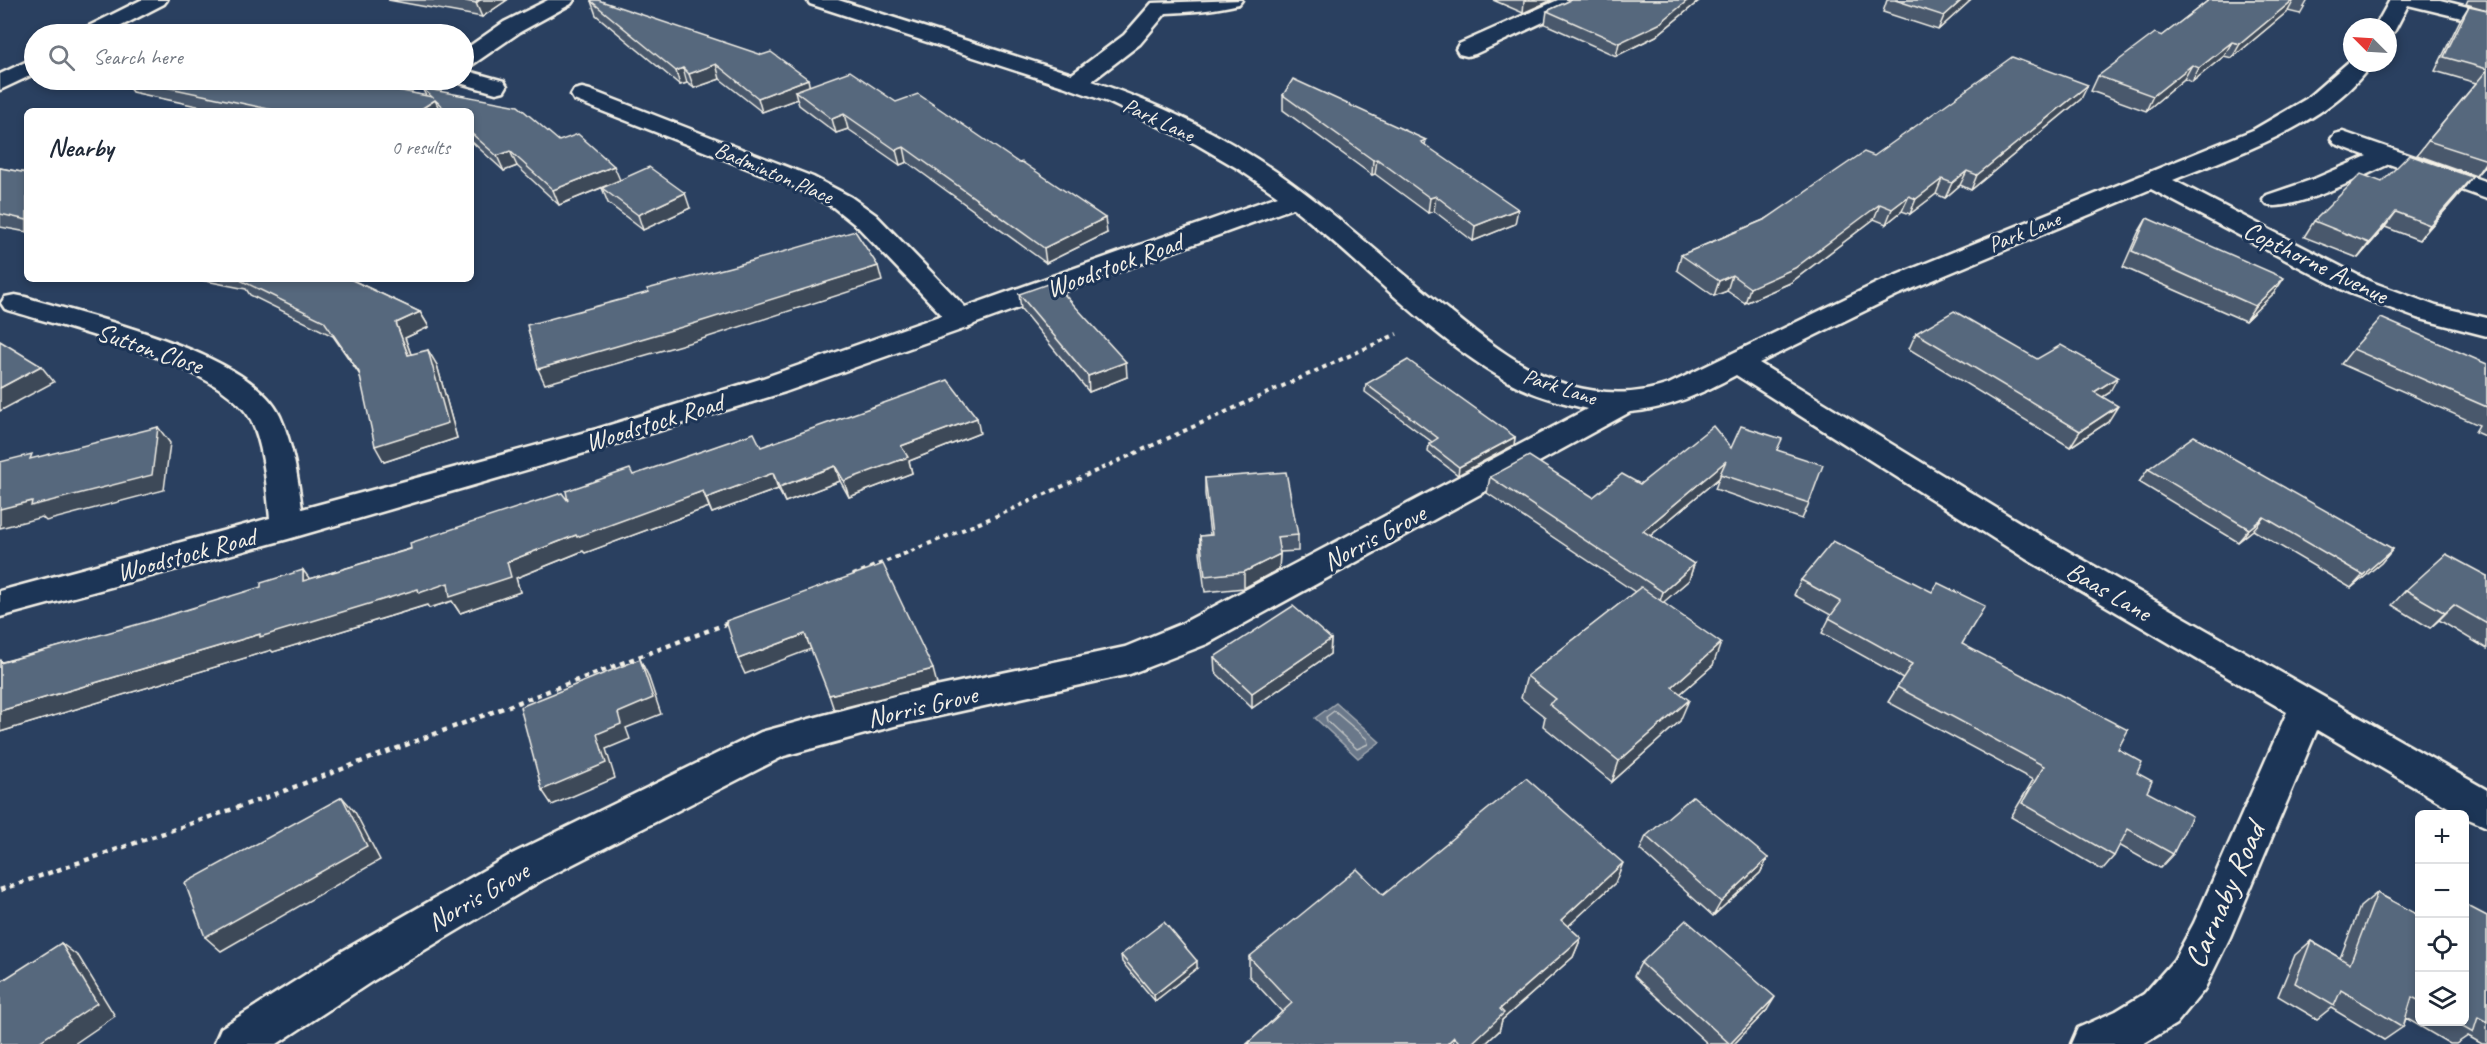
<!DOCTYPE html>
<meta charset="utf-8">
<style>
:root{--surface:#fff;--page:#f2f2f3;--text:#1f2937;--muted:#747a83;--line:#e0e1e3}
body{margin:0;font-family:Caveat,sans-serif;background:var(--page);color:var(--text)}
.controls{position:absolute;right:18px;bottom:18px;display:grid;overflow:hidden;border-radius:9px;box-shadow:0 3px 9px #0003}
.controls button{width:54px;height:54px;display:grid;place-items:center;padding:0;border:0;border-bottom:2px solid var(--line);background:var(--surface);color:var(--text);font:30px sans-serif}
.compass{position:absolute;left:2343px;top:18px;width:54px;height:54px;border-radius:50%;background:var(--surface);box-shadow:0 3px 9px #0003;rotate:294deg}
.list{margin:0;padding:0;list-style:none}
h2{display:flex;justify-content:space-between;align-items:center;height:78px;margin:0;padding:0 24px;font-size:26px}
h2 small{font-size:20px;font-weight:400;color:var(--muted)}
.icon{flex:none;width:33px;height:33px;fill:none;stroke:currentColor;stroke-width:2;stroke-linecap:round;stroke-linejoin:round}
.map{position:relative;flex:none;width:2487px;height:1044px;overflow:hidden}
.search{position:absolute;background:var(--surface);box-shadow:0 3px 9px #0003;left:24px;top:24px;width:450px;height:66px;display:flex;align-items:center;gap:15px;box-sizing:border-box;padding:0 21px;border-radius:33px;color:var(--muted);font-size:22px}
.panel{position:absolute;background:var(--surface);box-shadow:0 3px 9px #0003;left:24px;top:108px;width:450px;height:174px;border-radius:9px}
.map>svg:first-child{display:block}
</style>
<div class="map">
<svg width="2487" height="1044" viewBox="0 0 2487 1044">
<rect width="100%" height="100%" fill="#2a4060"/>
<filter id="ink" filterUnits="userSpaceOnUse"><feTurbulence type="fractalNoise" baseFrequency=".0167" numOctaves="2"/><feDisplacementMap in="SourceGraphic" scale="12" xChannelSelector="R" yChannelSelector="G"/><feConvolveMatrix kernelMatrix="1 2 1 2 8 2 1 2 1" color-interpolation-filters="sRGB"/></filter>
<g filter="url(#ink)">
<polygon fill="#6a788a" stroke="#a1a8b0" stroke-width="1.5" points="1336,703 1380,742 1358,758 1315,718"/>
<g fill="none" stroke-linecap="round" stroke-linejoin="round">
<polygon stroke="#bdc1c2" stroke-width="1.5" points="1334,711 1367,739 1368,744 1357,749 1327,721 1326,717"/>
<defs>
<g id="minor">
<polygon points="141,0 167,0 164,4 106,34 80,34 83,29"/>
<polygon points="548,0 574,0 571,4 520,32 472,65 464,67 464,50 504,22"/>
<path d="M807,0H838L1072,74L1124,35L1152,3L1242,0L1239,4C1215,10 1191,12 1166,13L1140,44L1092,81C1157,103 1222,134 1278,173C1338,215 1391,265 1448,310C1485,340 1525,372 1571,386C1604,395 1637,395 1669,384L1877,283L2253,130L2306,99L2352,59V63H2372C2330,124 2238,154 2173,180L2369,281L2436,306L2487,318V336L2417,318L2349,293L2151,189L1897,295L1759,363L2050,541L2487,790V827L2464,817V814H2460L2317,730L2230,937L2204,990L2176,1024L2143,1044H2071L2078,1028L2116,1011L2144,994L2174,960L2194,923L2287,712L2026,559L1736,375C1703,393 1668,409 1630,412L1207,644L1130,674L898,725L784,756L542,880L371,982L277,1044H214L221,1028L341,952L512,854L761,732L898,695L1125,647L1181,624L1587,409C1564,403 1543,398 1521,388C1439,348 1366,265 1293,208L974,324L972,326L785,392L619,443L288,539L0,617V591L270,518C267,490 264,445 251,420C222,364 64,328 5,309L1,303L5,297L15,295L25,297C89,317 251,352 280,416C293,445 298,478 302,509L597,429L763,378L942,315L858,227L833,207L795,187L574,100L571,95L574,90L582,88L590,90L813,177L851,197L876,215L965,307L1278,196L1237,168L1196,144L1108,102L1063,86L810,4Z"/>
<polygon points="1558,0 1585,0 1582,4 1475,54 1467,56 1459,54 1456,49 1459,44"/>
<polygon points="2390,0 2440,0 2487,12 2487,24 2408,5 2394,32 2388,33 2388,27 2375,27"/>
<polygon points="34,58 34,74 0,90 0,74"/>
<polygon points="464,70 504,81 507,86 504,91 496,93 456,82 454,80 464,80"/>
<path d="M2343,132L2487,182V199L2389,164C2363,176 2293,212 2267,205L2263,200L2267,195L2314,179L2367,156L2335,144L2331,139L2335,134Z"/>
</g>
</defs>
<use href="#minor" stroke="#f4f1e8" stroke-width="5"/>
<polyline stroke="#f4f1e8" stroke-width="4" stroke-dasharray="4.5 4.5" stroke-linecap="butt" points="853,575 1006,512 1397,334"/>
<polyline stroke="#f4f1e8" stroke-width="4.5" stroke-dasharray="5 5" stroke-linecap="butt" points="0,890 276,794 731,622"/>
<use href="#minor" fill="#1d3557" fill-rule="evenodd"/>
</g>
<g fill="#4a596c" stroke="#f4f1e8" stroke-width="1.5">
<polygon points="388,0 507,0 482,17"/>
<polygon points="1493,0 1552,0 1523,13"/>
<polygon points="1571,0 1700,0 1656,36 1616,56 1545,24 1547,11"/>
<polygon points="1887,0 1971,0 1938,30 1883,12"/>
<polygon points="2209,0 2308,0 2300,14 2288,11 2232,58 2224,56 2192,82 2184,79 2146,111 2091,91 2098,76 2162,36"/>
<polygon points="2468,0 2487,0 2487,10 2466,4"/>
<polygon points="591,1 809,86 896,102 1107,233 1046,263 907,162 900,165 848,129 836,133 799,105 797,99 762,112 720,79 694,88 687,83 680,85 596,15"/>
<polygon points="2469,6 2487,10 2487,163 2476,176 2417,155 2428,141 2476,83 2435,71 2460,20"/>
<polygon points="124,80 347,80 426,96 422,88 559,141 620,180 690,208 643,230 608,203 602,188 611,184 559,205 517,166 504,171 471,141 471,111 220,111 132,92"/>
<polygon points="1283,95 1426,140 1425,145 1515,224 1473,241 1434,211 1428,213 1375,174 1372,175 1283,110"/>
<polygon points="2081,99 1971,190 1960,185 1945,198 1936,194 1910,214 1902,211 1886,224 1874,219 1790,283 1745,303 1727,291 1714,296 1677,270 1681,255 1766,219 1874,156"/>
<polygon points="0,168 27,173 27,232 0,227"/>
<polygon points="2472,177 2461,192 2419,240 2385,227 2358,258 2304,237 2314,221 2382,182"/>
<polygon points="2147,218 2274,293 2245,321 2123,267 2138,233"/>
<polygon points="196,279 350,279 420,312 429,327 405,338 411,354 437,365 457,438 384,462 360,375 333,336 250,295 246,289"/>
<polygon points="1019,294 1127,377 1089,392 1021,309"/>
<polygon points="1916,333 2037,359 2109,393 2102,397 2108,422 2070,447 1909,349"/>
<polygon points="2353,349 2487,364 2487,437 2475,432 2479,425 2341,364"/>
<polygon points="1366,384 1515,437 1514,445 1458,475 1428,452 1429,444 1432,442 1365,392"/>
<polygon points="980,433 909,461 912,473 849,497 840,481 785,502 778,489 712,513 709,507 585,553 583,551 516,578 520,592 460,613 452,601 429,608 427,605 273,652 271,650 0,732 0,660 2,662 310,579 568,501 761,447"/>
<polygon points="1731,448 1777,450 1809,503 1802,519 1715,489 1719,478 1650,536 1694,564 1689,580 1663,602 1713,665 1680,694 1680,721 1612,782 1543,726 1545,717 1521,698 1527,676 1635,592 1487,493 1490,477 1593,497 1640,484"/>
<polygon points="2148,469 2393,549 2381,563 2351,588 2253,530 2238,542 2139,482"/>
<polygon points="1205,478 1298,535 1298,551 1280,552 1279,569 1244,588 1205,592 1200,552 1200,536 1210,535 1205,494"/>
<polygon points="2487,576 2487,649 2439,620 2430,628 2392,605 2406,590"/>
<polygon points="1801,580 1962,644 2118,749 2137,773 2147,792 2173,854 2160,868 2119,845 2114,856 2102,870 2011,817 2033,780 1888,702 1903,678 1822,633 1831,615 1794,595"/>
<polygon points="1331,639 1330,654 1252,708 1215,672 1214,657"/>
<polygon points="1646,836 1768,858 1760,873 1713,916 1640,850"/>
<polygon points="1615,883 1568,926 1581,938 1573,957 1502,1020 1499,1031 1485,1044 1247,1044 1282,1012 1249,976 1249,957 1383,895"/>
<polygon points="2377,893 2420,916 2420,1022 2464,1022 2487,916 2487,1044 2482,1044 2468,1036 2456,1044 2450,1044 2406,1018 2403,1027 2384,1040 2331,1008 2317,1019 2278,996 2295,955 2311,941 2340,958 2360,907"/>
<polygon points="1121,955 1197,968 1155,1001 1122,962"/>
<polygon points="1641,963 1767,1010 1734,1044 1708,1044 1634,976"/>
</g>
<g fill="#3c4858" stroke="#f4f1e8" stroke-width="1.5">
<polygon points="480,0 507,0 482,17 476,3"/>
<polygon points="1526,0 1552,0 1523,13 1524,1"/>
<polygon points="1688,0 1700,0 1656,36 1616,56 1619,43"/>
<polygon points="1962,0 1971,0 1938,30 1944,16"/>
<polygon points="2293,0 2294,0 2288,11 2232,58 2240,44"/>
<polygon points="2232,42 2224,56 2192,82 2199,68"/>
<polygon points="716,64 720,79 694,88 689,74"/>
<polygon points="2192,65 2184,79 2146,111 2153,96"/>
<polygon points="683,68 687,83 680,85 676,71"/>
<polygon points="808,79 811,94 795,91 797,99 762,112 758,98"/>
<polygon points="2088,85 2081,99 1971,190 1977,175"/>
<polygon points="435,100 440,111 418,111"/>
<polygon points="844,114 848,129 836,133 832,119"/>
<polygon points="904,147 907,162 900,165 896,150"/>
<polygon points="510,151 517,166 504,171 497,156"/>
<polygon points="1377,159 1375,174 1372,175 1373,160"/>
<polygon points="2487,160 2487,163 2476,176"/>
<polygon points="614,166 620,180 559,205 553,190"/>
<polygon points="1967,171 1960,185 1945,198 1952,183"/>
<polygon points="2472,177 2461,192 2419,240 2430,225"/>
<polygon points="1942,179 1936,194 1910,214 1916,199"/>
<polygon points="685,193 690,208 643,230 638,215"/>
<polygon points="1436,196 1434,211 1428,213 1430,198"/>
<polygon points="1909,196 1902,211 1886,224 1892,209"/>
<polygon points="1880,204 1874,219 1790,283 1745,303 1750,288"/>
<polygon points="1518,209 1515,224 1473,241 1475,226"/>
<polygon points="2396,212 2385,227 2358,258 2369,243"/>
<polygon points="1105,218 1107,233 1046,263 1044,248"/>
<polygon points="878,266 882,281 702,339 545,384 538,369"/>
<polygon points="1732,275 1727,291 1714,296 1719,281"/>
<polygon points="2284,278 2274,293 2245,321 2255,306"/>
<polygon points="420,312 429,327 405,338 417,371 408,355 396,323"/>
<polygon points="428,350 437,365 457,438 384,462 375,446"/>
<polygon points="1126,362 1127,377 1089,392 1088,376"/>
<polygon points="41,366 54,382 0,411 0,388"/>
<polygon points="2118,377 2109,393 2085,408 2094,392"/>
<polygon points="2118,406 2108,422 2070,447 2080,431"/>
<polygon points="977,418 980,433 909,461 912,473 849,497 844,481 901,446"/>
<polygon points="158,427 170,443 164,490 46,521 42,517 0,528 0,509"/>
<polygon points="1515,437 1514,445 1458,475 1459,467"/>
<polygon points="1726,461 1719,478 1638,546 1643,531"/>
<polygon points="835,466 840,481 785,502 779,487"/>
<polygon points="773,473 778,489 712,513 706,498"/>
<polygon points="703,491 709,507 585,553 583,551 516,578 520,592 460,613 452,601 429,608 427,605 273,652 271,650 0,732 0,711 260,634 507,562 576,535"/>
<polygon points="2264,517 2253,530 2238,542 2249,529"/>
<polygon points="2393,549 2381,563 2351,588 2363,575"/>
<polygon points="1280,554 1279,569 1244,588 1244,572"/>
<polygon points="1694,564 1689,580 1658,607 1663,592"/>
<polygon points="303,570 315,586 303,581"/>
<polygon points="2454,605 2439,620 2430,628 2445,613"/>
<polygon points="805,634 811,649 745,674 738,659"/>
<polygon points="1331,639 1330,654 1252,708 1252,693"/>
<polygon points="1721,643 1713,665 1664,708 1672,687"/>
<polygon points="640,659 648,675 661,714 626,728 630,739 606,749 615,778 552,805 542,790 597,734"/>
<polygon points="933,669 937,684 834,710 829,695"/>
<polygon points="1689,700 1680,721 1612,782 1619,761"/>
<polygon points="342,797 355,812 380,860 221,951 205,937"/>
<polygon points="1768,858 1760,873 1713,916 1721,902"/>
<polygon points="1623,863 1615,883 1554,939 1561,920"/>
<polygon points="1581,938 1573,957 1502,1020 1499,1031 1485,1044 1471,1044 1500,1009"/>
<polygon points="61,943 79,957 115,1016 74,1044 36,1044"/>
<polygon points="1197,961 1197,968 1155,1001 1154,995"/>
<polygon points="1775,997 1767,1010 1734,1044 1730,1044"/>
<polygon points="1454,1037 1453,1044 1447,1044"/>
</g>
<g fill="#56677d" stroke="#f4f1e8" stroke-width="1.5">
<polygon points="460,0 480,0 476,3"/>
<polygon points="592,0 598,0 762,55 771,52 808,79 758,98 716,64 689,74 683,68 676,71 591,1"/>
<polygon points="1571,0 1688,0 1659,24 1619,43 1547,11"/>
<polygon points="1895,0 1962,0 1944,16"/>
<polygon points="2209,0 2293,0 2240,44 2232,42 2199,68 2192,65 2153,96 2098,76 2155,33 2162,36"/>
<polygon points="2469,6 2487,10 2487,69 2444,57"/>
<polygon points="2012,57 2088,85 1977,175 1967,171 1952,183 1942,179 1916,199 1909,196 1892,209 1880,204 1795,268 1750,288 1732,275 1719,281 1681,255 1766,219 1864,152 1874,156"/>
<polygon points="2487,70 2487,160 2428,141"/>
<polygon points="850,71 896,102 918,94 1019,163 1022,162 1105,218 1044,248 904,147 896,150 844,114 832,119 795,91"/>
<polygon points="1293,79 1426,140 1421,142 1518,209 1475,226 1436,196 1430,198 1377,159 1373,160 1283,95"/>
<polygon points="132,80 347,80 432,97 422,88 518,106 559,141 578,134 614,166 553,190 510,151 497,156 471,133 471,111 447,111 435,100 418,111 278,111"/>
<polygon points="2409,155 2472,177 2430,225 2396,212 2369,243 2314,221 2361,174 2382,182"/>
<polygon points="649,167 685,193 638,215 602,188"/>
<polygon points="0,168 27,173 27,220 0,214"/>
<polygon points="2147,218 2284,278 2255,306 2132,251"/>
<polygon points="855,231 878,266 696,323 538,369 527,325 649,292 647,289 734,266"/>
<polygon points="242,279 350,279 420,312 396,323 408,355 428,350 448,423 375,446 359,372 324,321 240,280"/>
<polygon points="1053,282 1126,362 1088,376 1019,294"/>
<polygon points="1954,311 2037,359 2061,345 2118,377 2094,392 2118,406 2080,431 1916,333"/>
<polygon points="2381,318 2487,364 2487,407 2353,349"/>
<polygon points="0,341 41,366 0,388"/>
<polygon points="1408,360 1515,437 1459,467 1429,444 1438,438 1366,384"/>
<polygon points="948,380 977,418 901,446 908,457 844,481 835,466 779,487 773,473 706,498 703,491 577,537 576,535 507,562 511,577 450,597 448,583 419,593 418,589 260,637 260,634 0,711 0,663 146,622 261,587 261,583 303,570 303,581 411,549 410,543 562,493 568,501 566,491 630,469 633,475 754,433 761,447"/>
<polygon points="1713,426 1731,448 1741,426 1782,439 1777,450 1823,465 1809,503 1720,474 1726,461 1643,531 1694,564 1663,592 1490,477 1529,456 1593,497 1622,474 1640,484"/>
<polygon points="158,427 152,475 31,506 32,501 0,509 0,462 32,454 30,459"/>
<polygon points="2194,436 2393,549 2363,575 2264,517 2249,529 2148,469"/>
<polygon points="1286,472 1298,535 1277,537 1280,554 1244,572 1205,576 1200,536 1212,535 1205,478"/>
<polygon points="1833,541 1932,592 1938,583 1985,606 1962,644 2128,730 2118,749 2142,762 2137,773 2152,781 2147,792 2192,816 2173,854 2128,829 2114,856 2022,803 2044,766 1897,687 1912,664 1829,618 1841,602 1801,580"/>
<polygon points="2446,554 2487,576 2487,624 2454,605 2445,613 2406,590"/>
<polygon points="883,564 933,669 829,695 805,634 738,659 726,621"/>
<polygon points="1641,587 1721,643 1672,687 1689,700 1619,761 1549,704 1556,699 1527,676"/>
<polygon points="1293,606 1331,639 1252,693 1214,657"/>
<polygon points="640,659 653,698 618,713 621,724 597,734 606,763 542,790 520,707"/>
<polygon points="1526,778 1623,863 1561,920 1581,938 1500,1009 1504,1013 1471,1044 1461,1044 1454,1037 1447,1044 1247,1044 1292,1003 1249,957 1357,869 1383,895"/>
<polygon points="1693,796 1768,858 1721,902 1646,836"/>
<polygon points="342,797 367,846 205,937 185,883"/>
<polygon points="2377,893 2420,916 2420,1001 2412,997 2403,1027 2341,990 2334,1006 2295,983 2311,941 2350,964"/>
<polygon points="2464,904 2487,916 2487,1022 2478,1017 2473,1033 2454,1022 2464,1022"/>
<polygon points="1686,920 1775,997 1730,1044 1641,963"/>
<polygon points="1164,922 1197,961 1154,995 1121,955"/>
<polygon points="61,943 97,1003 36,1044 0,1044 0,982"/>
</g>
</g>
<g text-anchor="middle" stroke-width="6" stroke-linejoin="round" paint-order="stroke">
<g font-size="22" fill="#f4f1e8" stroke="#1d3557">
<text transform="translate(1159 119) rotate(25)" y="8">Park Lane</text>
<text transform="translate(774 172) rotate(23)" y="8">Badminton Place</text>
<text transform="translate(2024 231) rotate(-22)" y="8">Park Lane</text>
<text transform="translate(1560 386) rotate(18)" y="8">Park Lane</text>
</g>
<g font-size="26" fill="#f4f1e8" stroke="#1d3557">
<text transform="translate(2316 262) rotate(26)" y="9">Copthorne Avenue</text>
<text transform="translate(1114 265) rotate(-20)" y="9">Woodstock Road</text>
<text transform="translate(150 348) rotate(19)" y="9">Sutton Close</text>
<text transform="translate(654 422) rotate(-17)" y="9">Woodstock Road</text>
<text transform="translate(1374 537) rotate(-28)" y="9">Norris Grove</text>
<text transform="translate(186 554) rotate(-15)" y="9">Woodstock Road</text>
<text transform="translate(2109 591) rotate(30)" y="9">Baas Lane</text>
<text transform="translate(922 706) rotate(-13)" y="9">Norris Grove</text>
<text transform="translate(478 896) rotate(-30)" y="9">Norris Grove</text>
</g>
<g font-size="32" fill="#f4f1e8" stroke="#1d3557">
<text transform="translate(2224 895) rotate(-66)" y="11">Carnaby Road</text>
</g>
</g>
</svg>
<div class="controls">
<button>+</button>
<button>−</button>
<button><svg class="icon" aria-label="locate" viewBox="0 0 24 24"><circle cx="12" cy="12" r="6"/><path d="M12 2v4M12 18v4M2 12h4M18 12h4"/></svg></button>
<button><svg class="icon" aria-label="layers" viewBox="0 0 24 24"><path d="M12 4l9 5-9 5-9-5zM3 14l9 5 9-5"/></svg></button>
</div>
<svg class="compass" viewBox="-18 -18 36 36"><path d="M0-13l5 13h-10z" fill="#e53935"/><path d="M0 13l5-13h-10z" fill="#747a83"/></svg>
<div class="search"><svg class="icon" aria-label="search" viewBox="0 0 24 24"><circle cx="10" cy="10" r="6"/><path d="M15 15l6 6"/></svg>Search here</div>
<section class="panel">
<h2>Nearby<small>0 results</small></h2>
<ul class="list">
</ul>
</section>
</div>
